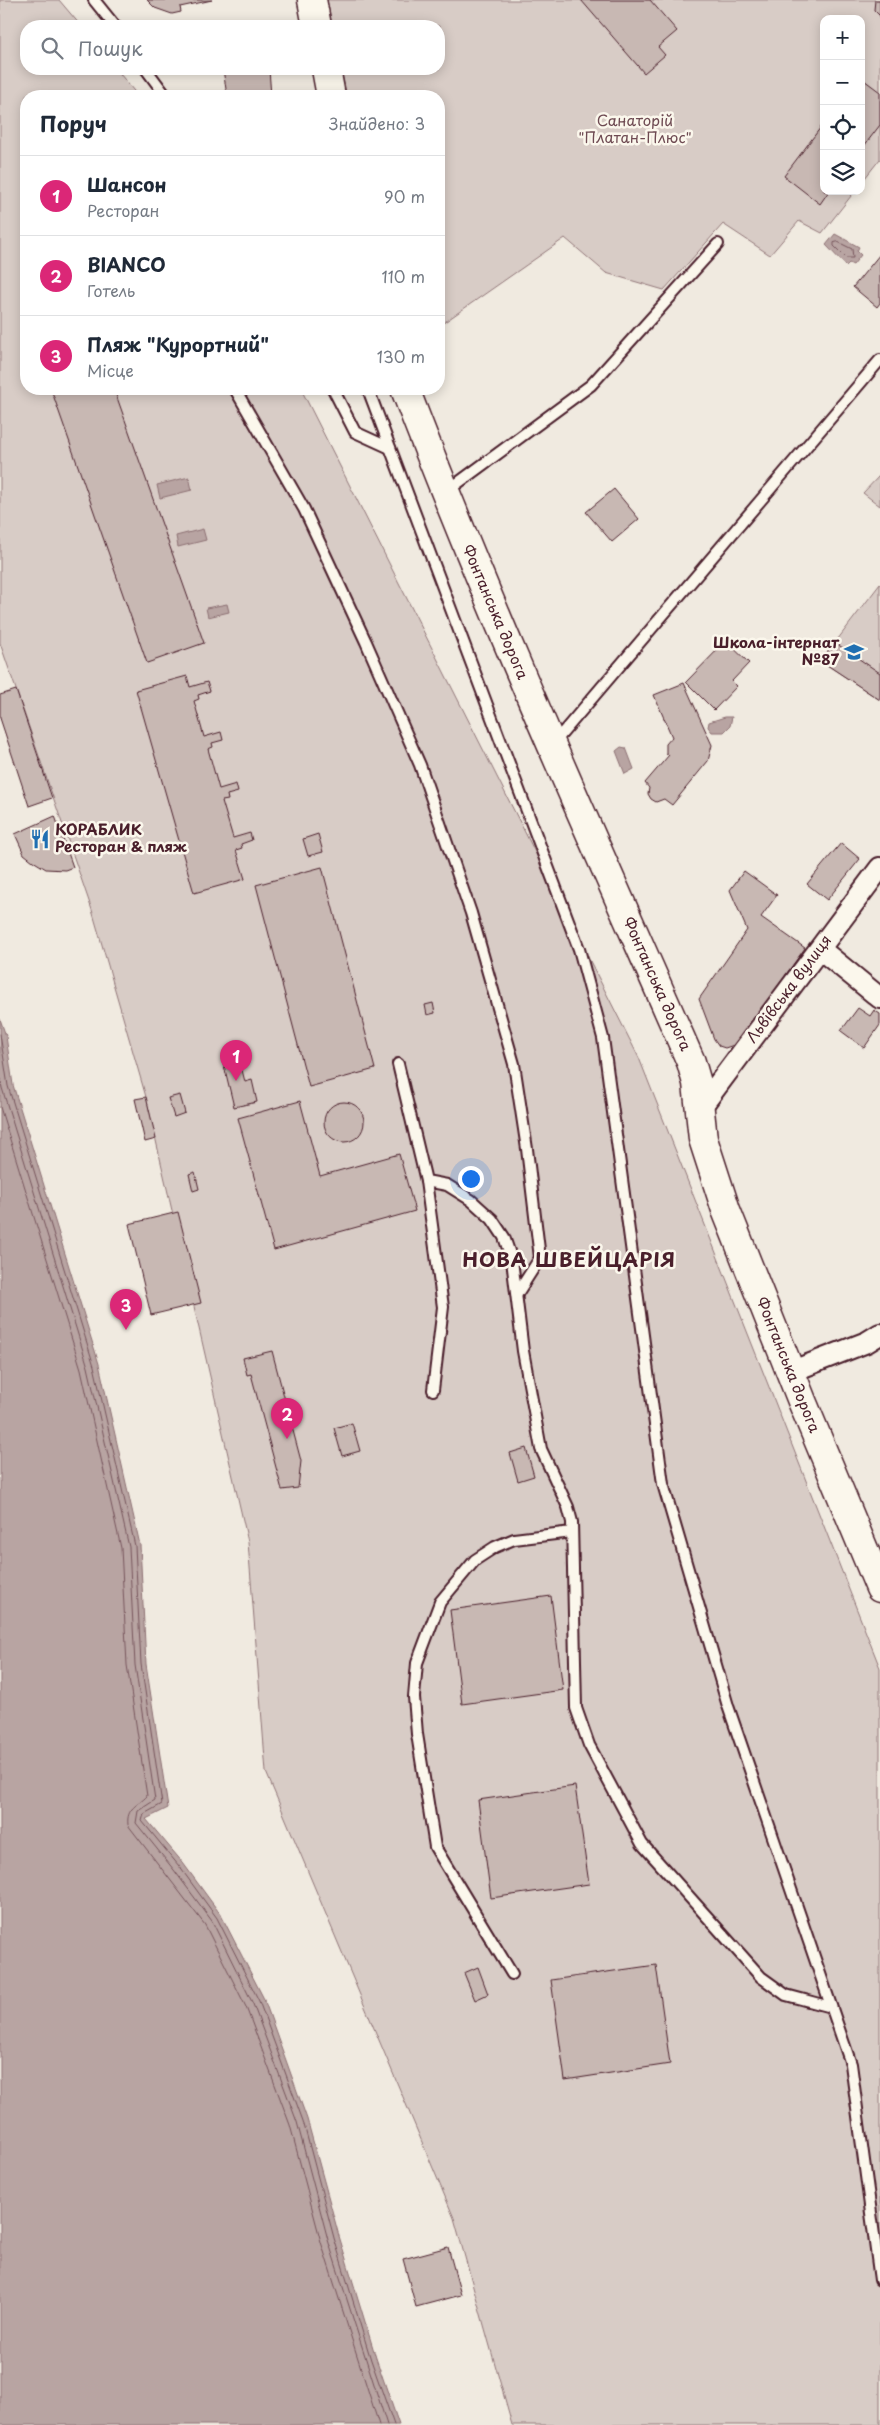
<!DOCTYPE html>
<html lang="uk">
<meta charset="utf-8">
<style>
:root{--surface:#fff;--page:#f6f6f7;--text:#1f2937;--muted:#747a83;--line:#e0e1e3;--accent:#db2777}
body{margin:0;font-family:"Playpen Sans",sans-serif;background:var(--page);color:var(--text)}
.controls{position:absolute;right:15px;top:15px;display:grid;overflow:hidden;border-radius:10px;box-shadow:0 2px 12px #0003}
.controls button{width:45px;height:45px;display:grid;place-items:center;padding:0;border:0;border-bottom:1px solid var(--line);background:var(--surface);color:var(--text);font:25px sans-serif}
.you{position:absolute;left:470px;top:1178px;width:18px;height:18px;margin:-12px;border:4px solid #fff;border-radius:50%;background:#1a73e8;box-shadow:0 0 0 8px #1a73e833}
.badge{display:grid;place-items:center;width:32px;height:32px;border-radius:50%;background:var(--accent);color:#fff;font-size:16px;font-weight:700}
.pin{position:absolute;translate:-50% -41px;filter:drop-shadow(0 1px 2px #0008)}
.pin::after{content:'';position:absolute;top:26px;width:18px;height:15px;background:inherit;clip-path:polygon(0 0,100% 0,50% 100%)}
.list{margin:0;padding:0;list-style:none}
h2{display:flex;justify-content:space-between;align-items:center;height:65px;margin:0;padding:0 20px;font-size:21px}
h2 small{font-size:16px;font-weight:400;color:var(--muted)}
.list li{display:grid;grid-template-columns:32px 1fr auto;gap:15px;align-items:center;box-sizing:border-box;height:80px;padding:0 20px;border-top:1px solid var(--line)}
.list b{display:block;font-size:19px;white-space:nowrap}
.list p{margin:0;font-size:16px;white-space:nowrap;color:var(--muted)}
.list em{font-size:16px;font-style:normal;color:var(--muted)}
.icon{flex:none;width:28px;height:28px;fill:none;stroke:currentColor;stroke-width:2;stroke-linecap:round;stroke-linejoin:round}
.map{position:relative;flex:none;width:880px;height:2425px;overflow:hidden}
.search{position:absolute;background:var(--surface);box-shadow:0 2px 12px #0003;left:20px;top:20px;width:425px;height:55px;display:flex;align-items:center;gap:12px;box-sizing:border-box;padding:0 18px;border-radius:20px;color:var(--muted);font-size:19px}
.panel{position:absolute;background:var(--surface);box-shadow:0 2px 12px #0003;left:20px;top:90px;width:425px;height:305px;border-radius:20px}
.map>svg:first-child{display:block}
</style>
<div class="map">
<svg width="880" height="2425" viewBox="0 0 880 2425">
<rect width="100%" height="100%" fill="#f0eae0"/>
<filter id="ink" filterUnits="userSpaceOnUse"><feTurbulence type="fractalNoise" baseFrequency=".02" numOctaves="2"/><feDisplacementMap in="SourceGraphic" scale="10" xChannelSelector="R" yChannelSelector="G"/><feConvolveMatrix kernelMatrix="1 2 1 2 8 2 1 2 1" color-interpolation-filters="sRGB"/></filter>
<g filter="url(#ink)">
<g fill="#d8ccc6" stroke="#917678">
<polygon points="0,0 59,0 81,26 26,26 26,69 116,69 138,96 26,96 26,389 301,389 639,1058 880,1668 880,2425 512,2425 454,2218 266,1772 248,1542 146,1097 92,910 0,643"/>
<polygon points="327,0 880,0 880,159 861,183 861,19 824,19 824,191 855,191 822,233 799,221 770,255 723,224 664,290 606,273 565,238 439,326 439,96 347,96 341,69 439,69 439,26 332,26"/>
<polygon points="880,475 880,506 863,493"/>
<polygon points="880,584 880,700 821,661"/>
</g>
<g fill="#b8a4a2" stroke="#8c6f72">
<polygon points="835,234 859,247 857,251 861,255 853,265 849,263 846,266 826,245"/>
<polygon points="189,477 192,490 160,498 157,485"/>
<polygon points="203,529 206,540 178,547 176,536"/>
<polygon points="227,604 229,612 208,617 206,608"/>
<polygon points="725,717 732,717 730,726 724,732 712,732 708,727 709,722"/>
<polygon points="621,747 626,748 634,769 625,774 616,751"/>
<polygon points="0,1019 6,1036 13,1085 99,1364 140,1545 146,1664 168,1808 146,1819 183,1863 221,1915 264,1999 307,2119 339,2236 376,2358 399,2425 0,2425"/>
</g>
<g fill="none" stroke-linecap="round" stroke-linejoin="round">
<g stroke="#76545b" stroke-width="1">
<polygon points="838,242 852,249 853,258 846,258 834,246 834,243"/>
<polyline points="0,1034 8,1086 94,1366 135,1546 141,1664 162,1804 144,1814 142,1821 179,1866 217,1918 259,2001 303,2121 334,2238 371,2360 394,2425"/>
<polyline points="0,1076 2,1088 88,1367 129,1547 135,1665 155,1800 138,1811 136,1823 174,1870 212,1921 253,2004 297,2122 328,2240 387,2425"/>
<path d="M0,1107L81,1369L121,1548L127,1665L147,1796C138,1806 126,1807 128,1825L205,1925L246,2007L290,2125L321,2242L379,2425"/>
</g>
</g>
<g fill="#c8b8b3" stroke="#4a1f2b">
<polygon points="147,0 212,0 180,7 181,12 172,14 155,8"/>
<polygon points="581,0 650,0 677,31 658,47 665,55 644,73"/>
<polygon points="875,0 880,0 880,16 874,10"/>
<polygon points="223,69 269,69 271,96 227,96"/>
<polygon points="864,80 880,92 880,125 861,150 861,83"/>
<polygon points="824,123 824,191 829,191 820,204 784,176"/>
<polygon points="880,254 880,303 877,307 853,287"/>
<polygon points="51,389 114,389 204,643 147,663"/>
<polygon points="614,489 639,519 612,542 586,512"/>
<polygon points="726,641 749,663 732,681 737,686 714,710 686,682"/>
<polygon points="834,642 880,673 880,700 821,661"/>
<polygon points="187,676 190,687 207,682 210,691 198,695 199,699 194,701 204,737 221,732 223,740 212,743 213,747 208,749 219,789 236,784 238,792 227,795 228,800 222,801 233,838 250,833 252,840 241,844 242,848 236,850 245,879 194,893 136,690"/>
<polygon points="684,683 712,745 708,761 672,805 664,799 656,802 651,799 648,794 649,788 645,783 669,755 666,753 666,744 672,737 654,695"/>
<polygon points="16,690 52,798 29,806 0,718 0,695"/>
<polygon points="55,816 73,867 65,870 46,869 33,861 24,854 15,834"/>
<polygon points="318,834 323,852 308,856 303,839"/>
<polygon points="841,843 860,859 827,900 807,884"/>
<polygon points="322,867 375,1069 309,1087 256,885"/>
<polygon points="744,871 777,895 761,917 805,948 740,1039 734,1045 725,1048 719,1046 714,1039 699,999 747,930 730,890"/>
<polygon points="433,1003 435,1013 427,1015 425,1005"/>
<polygon points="858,1008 870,1016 874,1010 880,1014 880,1025 864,1048 841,1031"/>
<polygon points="238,1054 245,1082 252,1080 257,1102 234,1107 222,1057"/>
<polygon points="180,1095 185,1113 174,1117 168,1098"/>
<polygon points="146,1097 156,1139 145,1142 135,1099"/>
<polygon points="300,1101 320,1176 399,1154 415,1211 274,1250 238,1118"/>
<circle cx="344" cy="1122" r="20"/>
<polygon points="195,1172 199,1189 193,1191 189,1174"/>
<polygon points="178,1212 201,1303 151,1315 129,1224"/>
<polygon points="272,1351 301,1461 298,1488 282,1490 251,1374 247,1375 243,1358"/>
<polygon points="352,1423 360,1451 342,1456 334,1428"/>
<polygon points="526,1448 534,1476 518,1481 510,1453"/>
<polygon points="551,1596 563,1690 462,1704 450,1610"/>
<polygon points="575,1786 589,1884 491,1898 478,1800"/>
<polygon points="656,1965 670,2064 565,2080 551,1980"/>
<polygon points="478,1967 488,1994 475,2000 464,1973"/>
<polygon points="448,2247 461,2295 416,2307 403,2259"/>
</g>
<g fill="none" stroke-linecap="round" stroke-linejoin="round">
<defs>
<g id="service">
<polyline points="94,0 115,26"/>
<polyline points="146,69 166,96"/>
<polyline points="235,389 304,509 366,642 420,765 471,913 514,1064 527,1149 540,1258 517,1294"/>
<polyline points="333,389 355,432 390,448"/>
<polyline points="368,389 579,949 603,1038 663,1484 728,1706 851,2064 880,2280"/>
<polyline points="447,491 591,385 718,244"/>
<polyline points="554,743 880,360"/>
<polyline points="398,1064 426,1181 447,1185 471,1200 492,1219 504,1237 512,1260 523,1351 541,1449 568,1507 572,1522 576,1708 589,1745 642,1844 761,1977 786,1995 831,2007"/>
<polyline points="426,1181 443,1307 433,1390"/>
<polyline points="512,1974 435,1847 417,1734 414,1697 417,1663 440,1602 475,1560 495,1547 514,1539 572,1532"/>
</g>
<g id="minor">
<polyline points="820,949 880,998"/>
<polyline points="699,1110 880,868"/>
<polyline points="790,1372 867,1342 880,1334"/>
</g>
<g id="secondary">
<polyline points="312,0 317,26"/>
<polyline points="326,69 331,96"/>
<path d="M405,389C492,617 593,839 691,1062L697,1083L703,1139L726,1210L802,1401L880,1588"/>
</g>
</defs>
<use href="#service" stroke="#4a1f2b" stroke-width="14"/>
<use href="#minor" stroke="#4a1f2b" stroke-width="24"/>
<use href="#secondary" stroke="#4a1f2b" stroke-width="31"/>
<use href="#service" stroke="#fbf7ec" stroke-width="10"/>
<use href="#minor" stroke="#fbf7ec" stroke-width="20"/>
<use href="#secondary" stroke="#fbf7ec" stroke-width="28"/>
</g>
</g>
<defs>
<symbol id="school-bare" viewBox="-9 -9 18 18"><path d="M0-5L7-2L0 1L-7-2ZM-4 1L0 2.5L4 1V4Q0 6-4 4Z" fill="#1f6fb2" stroke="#fbf7ec" stroke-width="2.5" paint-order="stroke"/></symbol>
<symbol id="restaurant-bare" viewBox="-9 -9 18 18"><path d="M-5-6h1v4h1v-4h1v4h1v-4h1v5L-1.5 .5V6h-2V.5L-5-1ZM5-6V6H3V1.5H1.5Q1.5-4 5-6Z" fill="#1f6fb2" stroke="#fbf7ec" stroke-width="2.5" paint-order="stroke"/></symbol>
</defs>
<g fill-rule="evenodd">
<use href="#school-bare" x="840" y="638" width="28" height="28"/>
<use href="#restaurant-bare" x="26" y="825" width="28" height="28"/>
</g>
<g text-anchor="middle" stroke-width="5" stroke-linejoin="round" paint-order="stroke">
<g font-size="15" fill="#6e4a52" stroke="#fbf7ec">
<text x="635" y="126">Санаторій<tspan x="635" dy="17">"Платан-Плюс"</tspan></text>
</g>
<g font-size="15" fill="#4a1f2b" stroke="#fbf7ec">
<text transform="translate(495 612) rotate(67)" y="5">Фонтанська дорога</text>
<text transform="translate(657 984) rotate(66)" y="5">Фонтанська дорога</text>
<text transform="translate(789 989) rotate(-53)" y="5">Львівська вулиця</text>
<text transform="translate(788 1365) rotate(68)" y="5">Фонтанська дорога</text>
</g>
<g font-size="15" font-weight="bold" fill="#4a1f2b" stroke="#fbf7ec" text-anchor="end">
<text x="839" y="648">Школа-інтернат<tspan x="839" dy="17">№87</tspan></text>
<text x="55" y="835" text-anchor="start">КОРАБЛИК<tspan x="55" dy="17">Ресторан &amp; пляж</tspan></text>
</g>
<g font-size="20" font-weight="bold" letter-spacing="1" fill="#4a1f2b" stroke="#fbf7ec">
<text x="569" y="1267">НОВА ШВЕЙЦАРІЯ</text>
</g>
</g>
</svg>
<div class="controls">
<button>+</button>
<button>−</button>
<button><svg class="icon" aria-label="locate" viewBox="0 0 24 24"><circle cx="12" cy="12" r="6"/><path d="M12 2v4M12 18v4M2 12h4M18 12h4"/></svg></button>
<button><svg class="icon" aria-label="layers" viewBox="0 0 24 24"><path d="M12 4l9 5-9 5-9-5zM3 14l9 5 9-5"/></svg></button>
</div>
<div class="you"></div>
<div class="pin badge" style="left:236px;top:1081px">1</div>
<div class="pin badge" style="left:287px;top:1439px">2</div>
<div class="pin badge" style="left:126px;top:1330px">3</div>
<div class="search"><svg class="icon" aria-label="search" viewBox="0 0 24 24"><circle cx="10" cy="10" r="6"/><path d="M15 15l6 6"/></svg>Пошук</div>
<section class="panel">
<h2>Поруч<small>Знайдено: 3</small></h2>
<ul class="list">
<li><span class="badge">1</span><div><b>Шансон</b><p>Ресторан</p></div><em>90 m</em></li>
<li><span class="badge">2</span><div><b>BIANCO</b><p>Готель</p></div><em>110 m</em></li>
<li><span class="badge">3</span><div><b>Пляж &quot;Курортний&quot;</b><p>Місце</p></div><em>130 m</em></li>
</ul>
</section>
</div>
